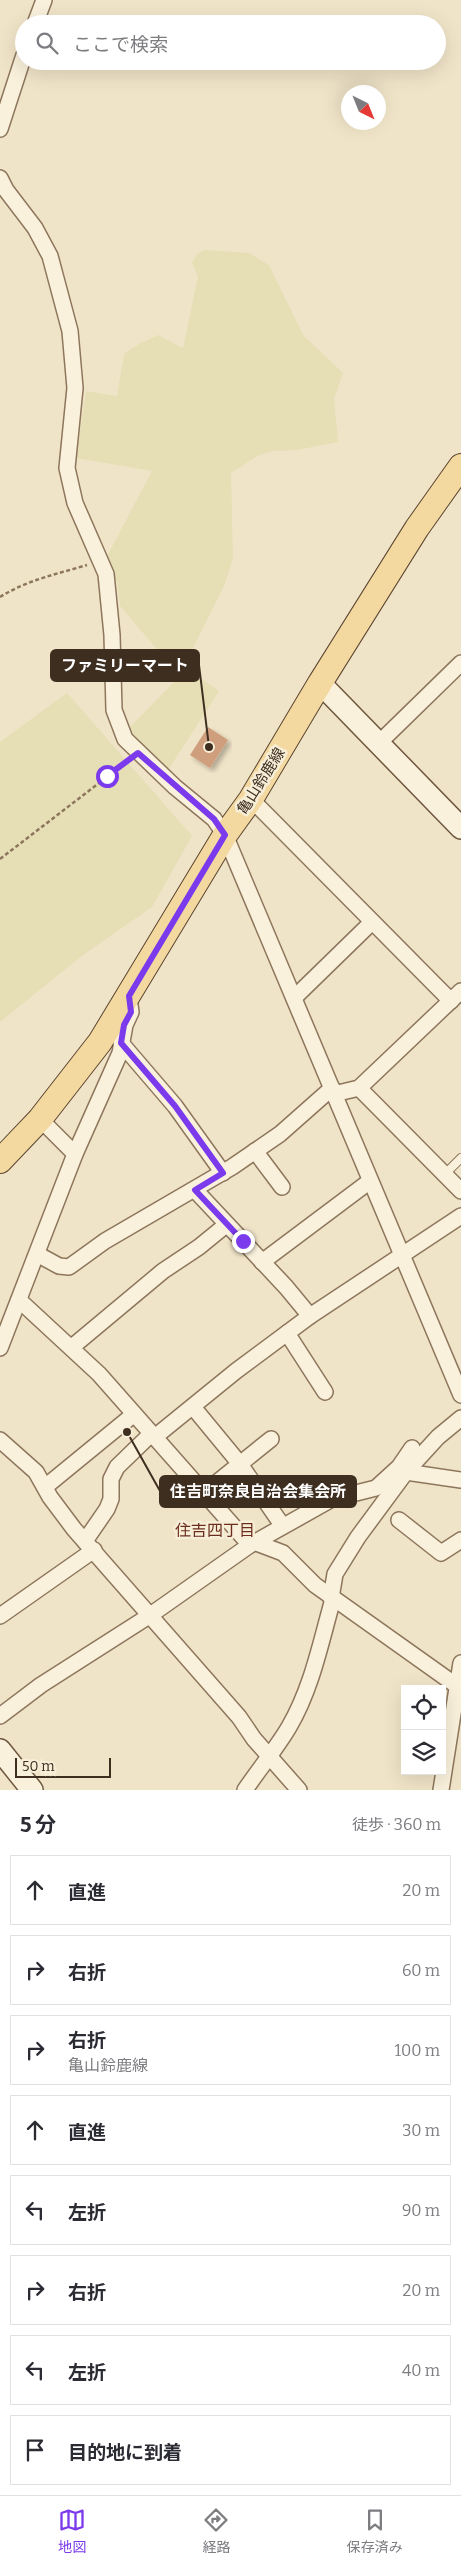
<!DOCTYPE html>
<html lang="ja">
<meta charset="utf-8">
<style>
:root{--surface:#fff;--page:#f7f7f7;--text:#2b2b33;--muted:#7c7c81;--line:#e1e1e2;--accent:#7c3aed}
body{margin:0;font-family:Bitter,"Noto Sans JP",serif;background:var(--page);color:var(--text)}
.controls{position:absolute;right:15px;bottom:15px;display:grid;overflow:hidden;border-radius:0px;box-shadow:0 5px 20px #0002}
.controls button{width:45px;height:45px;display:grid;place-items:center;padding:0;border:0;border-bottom:1px solid var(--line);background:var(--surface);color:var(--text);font:25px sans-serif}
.compass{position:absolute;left:341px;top:85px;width:45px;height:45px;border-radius:50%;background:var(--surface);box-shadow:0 5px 20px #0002;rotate:137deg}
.scale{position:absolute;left:15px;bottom:12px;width:96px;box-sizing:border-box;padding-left:5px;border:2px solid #3d2e20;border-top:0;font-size:14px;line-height:18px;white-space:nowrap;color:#3d2e20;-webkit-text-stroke:4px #f7eed8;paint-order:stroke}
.stop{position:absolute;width:15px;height:15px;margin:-11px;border:4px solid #7c3aed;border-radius:50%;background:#fff}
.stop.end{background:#7c3aed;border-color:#fff;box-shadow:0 1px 5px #0008}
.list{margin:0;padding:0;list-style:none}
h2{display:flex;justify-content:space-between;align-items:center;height:65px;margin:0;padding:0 20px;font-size:21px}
h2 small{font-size:16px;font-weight:400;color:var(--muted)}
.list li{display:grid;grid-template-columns:32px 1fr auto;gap:15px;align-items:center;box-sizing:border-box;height:70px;margin:0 10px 10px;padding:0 10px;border:1px solid var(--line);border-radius:0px}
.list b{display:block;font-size:19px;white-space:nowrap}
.list p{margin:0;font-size:16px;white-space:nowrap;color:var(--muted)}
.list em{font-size:16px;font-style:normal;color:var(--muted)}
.icon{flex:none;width:28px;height:28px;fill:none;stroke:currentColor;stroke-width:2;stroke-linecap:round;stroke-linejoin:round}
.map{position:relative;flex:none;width:461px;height:1790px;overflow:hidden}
.search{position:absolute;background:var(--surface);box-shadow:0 5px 20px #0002;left:15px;right:15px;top:15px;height:55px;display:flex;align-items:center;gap:12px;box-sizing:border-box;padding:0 18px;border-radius:28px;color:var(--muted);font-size:19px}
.sheet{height:705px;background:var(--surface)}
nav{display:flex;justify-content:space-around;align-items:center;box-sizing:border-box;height:70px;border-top:1px solid var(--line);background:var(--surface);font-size:14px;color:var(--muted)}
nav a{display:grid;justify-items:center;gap:2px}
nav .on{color:var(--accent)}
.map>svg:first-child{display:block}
</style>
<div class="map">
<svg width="461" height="1790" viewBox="0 0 461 1790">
<defs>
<filter id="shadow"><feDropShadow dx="3.5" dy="3.5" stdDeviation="2.5" flood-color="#0004"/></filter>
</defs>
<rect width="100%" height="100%" fill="#f0e4c8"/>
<g fill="#e6deb5">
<polygon points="205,250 249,253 269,265 303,335 343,373 334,399 338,442 297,450 272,451 257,456 231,473 233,559 224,586 184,666 219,691 170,767 166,769 129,732 129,728 180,676 120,606 117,582 106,558 152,471 76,458 86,391 117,396 124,354 139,344 158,335 183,348 198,277 192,263 197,254"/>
<polygon points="67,693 192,836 152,907 83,955 0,1022 0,742"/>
</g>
<polygon fill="#cf9f7d" filter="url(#shadow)" points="208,727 228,740 210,768 190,755"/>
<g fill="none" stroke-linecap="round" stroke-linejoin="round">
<defs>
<polyline id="lane" points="444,1175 461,1158"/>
<g id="street">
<polyline points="35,24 44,0"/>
<polyline points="0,129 24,55"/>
<polyline points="0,178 6,190 35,228 50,256 70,331 75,388 67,468 75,503 106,574 112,635 114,710 125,739 175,787 214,819 225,835 461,1395"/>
<polyline points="379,743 461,663"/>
<polyline points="251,799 451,1001"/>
<polyline points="294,998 372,922"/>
<polyline points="121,1043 175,1106 223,1173"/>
<polyline points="359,1088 461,1191"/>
<polyline points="334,1094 359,1088 461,991"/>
<polyline points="40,1119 75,1154"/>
<polyline points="255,1151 282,1187"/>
<polyline points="195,1190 286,1287 310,1316"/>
<polyline points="37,1254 59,1266 69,1267 105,1241 232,1167 280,1134 332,1088"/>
<polyline points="262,1262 370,1181"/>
<polyline points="19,1300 99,1374 250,1545"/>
<polyline points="287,1333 325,1392"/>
<polyline points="72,1347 163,1271 199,1247 226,1225"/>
<polyline points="0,1348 75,1154 120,1053 125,1025 131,1012 130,1005"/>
<polyline points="193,1407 240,1464 282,1525"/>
<polyline points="156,1436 236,1371 310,1316 461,1216"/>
<polyline points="0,1440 36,1472 50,1497 74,1529 239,1717 254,1739 299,1790"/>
<polyline points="400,1468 406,1472 461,1480"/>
<polyline points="45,1487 133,1415"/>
<polyline points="205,1492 271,1439"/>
<polyline points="399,1520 441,1553 461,1540"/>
<polyline points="85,1541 107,1509 111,1499 111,1479 117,1467 151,1434"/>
<polyline points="254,1542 283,1553 315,1585 457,1686"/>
<polyline points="331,1598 335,1574 358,1537 406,1472 438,1437 461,1418"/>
<polyline points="0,1616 94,1550"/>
<polyline points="0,1716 41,1685 149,1616 250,1545 332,1499 376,1488 399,1467 412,1448"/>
<path d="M245,1790C259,1769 276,1749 289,1727C312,1688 321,1641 333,1599"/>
<polyline points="441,1790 461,1663"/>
</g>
<g id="secondary">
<polyline points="320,683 461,828"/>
<polyline points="0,1750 32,1790"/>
</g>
<polyline id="primary" points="0,1161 40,1119 100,1042 225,835 251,799 320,683 417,528 461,466"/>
</defs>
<use href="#lane" stroke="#8d765c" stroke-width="10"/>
<use href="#street" stroke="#8d765c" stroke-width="18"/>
<use href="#secondary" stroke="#6f573f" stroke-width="24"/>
<use href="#primary" stroke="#5b4430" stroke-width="26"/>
<g stroke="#8d765c" stroke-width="2.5" stroke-dasharray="4 2.5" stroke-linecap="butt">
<path d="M0,597C27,580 57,574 87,565"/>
<polyline points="0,859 129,760"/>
</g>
<use href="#lane" stroke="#faf1dc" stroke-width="8"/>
<use href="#street" stroke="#faf1dc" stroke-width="15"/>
<use href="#secondary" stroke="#faf1dc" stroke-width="21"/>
<use href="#primary" stroke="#f3d9a0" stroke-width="24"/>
</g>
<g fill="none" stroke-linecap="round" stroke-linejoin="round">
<polyline stroke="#7c3aed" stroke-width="6" points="107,776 138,753 214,819 225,835 129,996 131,1012 124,1025 121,1043 175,1106 223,1173 195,1190 243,1241"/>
</g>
<g text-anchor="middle" stroke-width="5" stroke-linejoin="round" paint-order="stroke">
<g font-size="15" fill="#3d2e20" stroke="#f7eed8">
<text transform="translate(261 781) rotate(-58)" y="5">亀山鈴鹿線</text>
</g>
<g font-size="16" fill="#6b2e1e" stroke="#f7eed8">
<text x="215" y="1536">住吉四丁目</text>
</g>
</g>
<path fill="none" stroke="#3d2e20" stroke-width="2" d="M209 747L199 665M127 1432L160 1491"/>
<g fill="#3d2e20" stroke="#f7eed8" stroke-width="2">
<circle cx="209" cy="747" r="5"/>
<circle cx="127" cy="1432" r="5"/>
</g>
<g fill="#3d2e20" stroke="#3d2e20" stroke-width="2">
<rect x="51" y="650" width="148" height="31" rx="5"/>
<rect x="160" y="1476" width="196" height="31" rx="5"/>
</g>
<g font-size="16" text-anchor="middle" font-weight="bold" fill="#fff">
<text x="125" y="671">ファミリーマート</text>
<text x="258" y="1497">住吉町奈良自治会集会所</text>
</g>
</svg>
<div class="controls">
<button><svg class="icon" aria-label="locate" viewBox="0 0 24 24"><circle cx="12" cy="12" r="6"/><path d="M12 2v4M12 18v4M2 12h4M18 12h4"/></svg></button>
<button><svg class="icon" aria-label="layers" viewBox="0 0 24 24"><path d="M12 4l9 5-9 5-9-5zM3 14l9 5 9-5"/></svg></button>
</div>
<svg class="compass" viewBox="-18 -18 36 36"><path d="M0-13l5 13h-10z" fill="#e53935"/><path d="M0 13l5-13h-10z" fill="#7c7c81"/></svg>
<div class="scale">50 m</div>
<div class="stop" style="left:107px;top:776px"></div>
<div class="stop end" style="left:243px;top:1241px"></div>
<div class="search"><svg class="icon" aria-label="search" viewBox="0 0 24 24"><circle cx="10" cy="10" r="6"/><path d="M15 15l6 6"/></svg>ここで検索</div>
</div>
<section class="sheet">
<h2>5 分<small>徒歩 · 360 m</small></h2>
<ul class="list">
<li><svg class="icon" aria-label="ahead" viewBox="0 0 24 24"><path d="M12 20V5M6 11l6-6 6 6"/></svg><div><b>直進</b></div><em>20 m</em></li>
<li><svg class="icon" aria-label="right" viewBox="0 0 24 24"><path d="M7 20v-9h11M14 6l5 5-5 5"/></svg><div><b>右折</b></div><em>60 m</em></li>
<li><svg class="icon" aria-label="right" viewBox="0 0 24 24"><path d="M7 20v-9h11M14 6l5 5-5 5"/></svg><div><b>右折</b><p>亀山鈴鹿線</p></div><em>100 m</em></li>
<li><svg class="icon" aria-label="ahead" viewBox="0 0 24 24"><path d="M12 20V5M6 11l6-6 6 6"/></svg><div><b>直進</b></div><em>30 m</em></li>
<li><svg class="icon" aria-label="left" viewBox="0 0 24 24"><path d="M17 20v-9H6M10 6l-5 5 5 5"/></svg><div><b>左折</b></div><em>90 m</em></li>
<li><svg class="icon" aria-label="right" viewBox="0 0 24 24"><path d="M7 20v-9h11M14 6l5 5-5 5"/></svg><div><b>右折</b></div><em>20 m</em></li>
<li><svg class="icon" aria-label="left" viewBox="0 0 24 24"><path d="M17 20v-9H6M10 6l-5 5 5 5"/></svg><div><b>左折</b></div><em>40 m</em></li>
<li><svg class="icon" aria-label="arrive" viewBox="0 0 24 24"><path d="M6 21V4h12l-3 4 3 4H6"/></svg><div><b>目的地に到着</b></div></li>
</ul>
</section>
<nav>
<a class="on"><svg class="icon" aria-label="map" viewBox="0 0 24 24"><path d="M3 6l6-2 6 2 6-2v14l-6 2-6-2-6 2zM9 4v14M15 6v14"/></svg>地図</a>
<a><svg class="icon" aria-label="directions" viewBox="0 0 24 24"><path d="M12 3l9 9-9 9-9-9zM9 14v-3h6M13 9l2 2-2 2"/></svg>経路</a>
<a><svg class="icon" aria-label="saved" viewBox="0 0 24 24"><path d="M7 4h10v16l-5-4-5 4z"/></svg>保存済み</a>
</nav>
